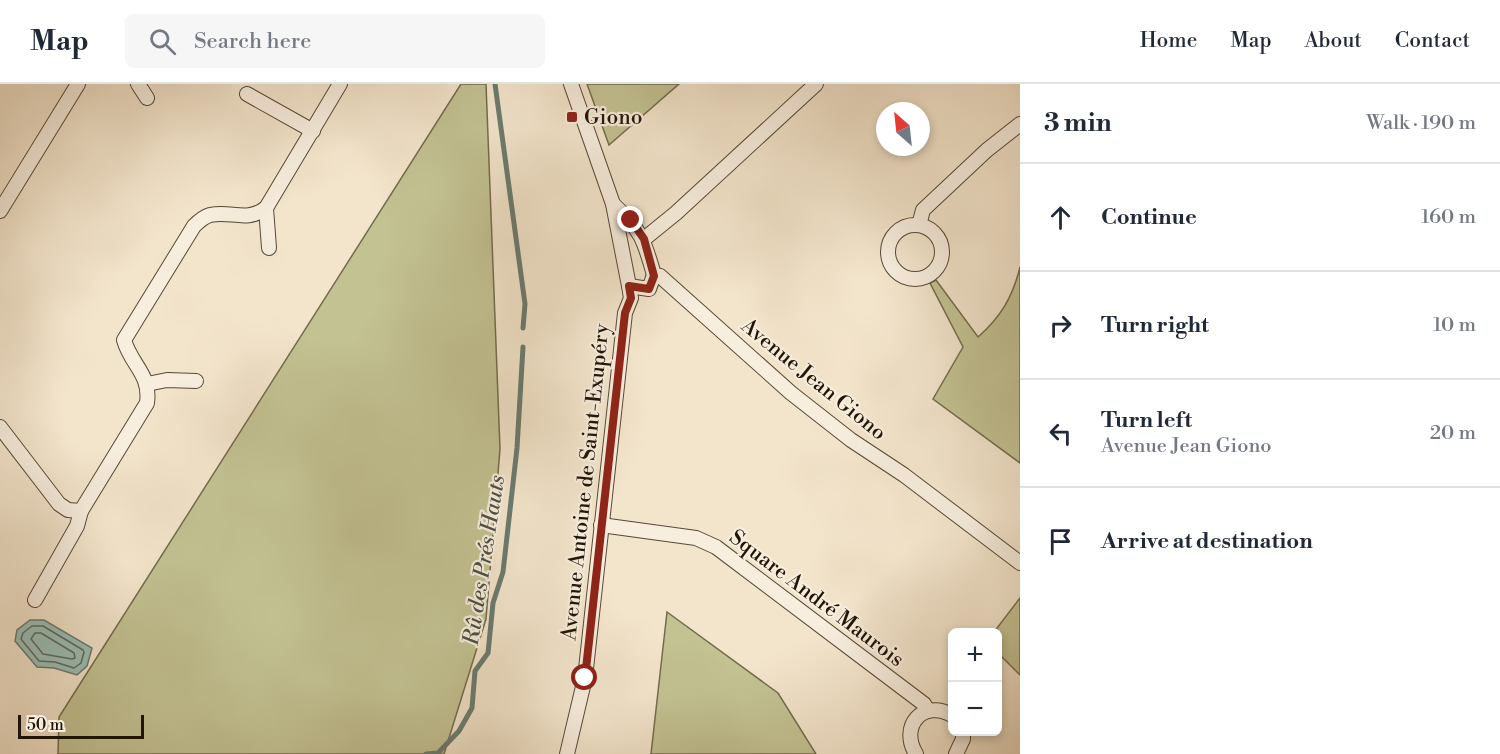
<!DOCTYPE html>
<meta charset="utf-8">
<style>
:root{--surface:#fff;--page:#f6f6f7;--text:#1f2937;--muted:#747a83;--line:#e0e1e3}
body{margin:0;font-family:"Libre Bodoni",serif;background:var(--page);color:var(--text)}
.controls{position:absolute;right:18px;bottom:18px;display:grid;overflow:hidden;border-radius:9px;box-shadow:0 3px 9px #0003}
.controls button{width:54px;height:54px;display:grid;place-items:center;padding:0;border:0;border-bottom:2px solid var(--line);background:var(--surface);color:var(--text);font:30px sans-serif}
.compass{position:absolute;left:876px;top:18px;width:54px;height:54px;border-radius:50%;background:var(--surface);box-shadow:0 3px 9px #0003;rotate:333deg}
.scale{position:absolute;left:18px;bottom:15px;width:126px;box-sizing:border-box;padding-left:6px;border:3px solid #211505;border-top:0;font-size:16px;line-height:21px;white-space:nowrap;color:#211505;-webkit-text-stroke:4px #f7eede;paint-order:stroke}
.stop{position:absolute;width:18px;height:18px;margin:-14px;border:4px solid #8f2418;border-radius:50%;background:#fff}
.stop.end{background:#8f2418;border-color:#fff;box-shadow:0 2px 6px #0008}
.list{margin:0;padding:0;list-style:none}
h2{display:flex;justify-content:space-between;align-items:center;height:78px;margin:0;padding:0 24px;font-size:26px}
h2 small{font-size:20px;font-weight:400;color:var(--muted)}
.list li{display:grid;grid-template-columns:39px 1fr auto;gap:18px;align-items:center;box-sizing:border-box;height:108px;padding:0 24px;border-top:2px solid var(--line)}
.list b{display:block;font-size:22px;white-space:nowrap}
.list p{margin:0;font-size:20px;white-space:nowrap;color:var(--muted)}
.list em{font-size:20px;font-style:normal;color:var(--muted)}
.icon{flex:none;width:33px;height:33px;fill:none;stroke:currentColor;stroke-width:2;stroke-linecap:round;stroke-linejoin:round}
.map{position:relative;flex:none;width:1020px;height:670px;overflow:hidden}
header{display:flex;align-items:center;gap:36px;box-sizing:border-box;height:84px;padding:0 30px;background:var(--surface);border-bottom:2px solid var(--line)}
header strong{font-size:28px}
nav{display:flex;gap:33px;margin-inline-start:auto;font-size:21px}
.search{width:420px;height:54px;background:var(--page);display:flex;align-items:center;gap:15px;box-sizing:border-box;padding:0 21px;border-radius:9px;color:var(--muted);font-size:22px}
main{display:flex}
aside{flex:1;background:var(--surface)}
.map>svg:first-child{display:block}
</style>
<header>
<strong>Map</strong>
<div class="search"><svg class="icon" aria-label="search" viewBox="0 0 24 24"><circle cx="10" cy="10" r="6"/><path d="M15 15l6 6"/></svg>Search here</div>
<nav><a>Home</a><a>Map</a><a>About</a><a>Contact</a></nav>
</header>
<main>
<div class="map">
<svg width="1020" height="670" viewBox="0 0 1020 670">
<rect width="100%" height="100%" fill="#f3e5cc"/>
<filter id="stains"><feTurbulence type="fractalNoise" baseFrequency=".00333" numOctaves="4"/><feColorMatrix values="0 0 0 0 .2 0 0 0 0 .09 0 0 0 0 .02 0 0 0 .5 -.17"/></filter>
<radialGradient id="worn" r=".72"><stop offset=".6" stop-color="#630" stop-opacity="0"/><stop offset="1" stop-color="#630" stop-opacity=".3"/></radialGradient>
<g fill="#c3c293" stroke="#726c4c" stroke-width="1.5">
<polygon points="461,0 486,0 500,365 486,535 444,670 58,670 59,633"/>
<polygon points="587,0 679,0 609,61"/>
<path d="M1020,183V379L933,315L963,263L930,199L936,196L978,253C1001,233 1013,212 1020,183Z"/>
<polygon points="1020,514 1020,591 998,569 998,548 994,548"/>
<polygon points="667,528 778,609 816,670 651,670"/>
</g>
<polygon fill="#9bbfb8" stroke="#6a7b70" stroke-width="1.5" points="30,536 44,536 92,564 87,582 77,591 54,584 37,583 15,557 17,546"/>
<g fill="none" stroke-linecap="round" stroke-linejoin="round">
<g stroke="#5e6a5e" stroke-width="1.5">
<polygon points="32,542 43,542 83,566 84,568 81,579 74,584 55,578 39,577 21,555 23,549"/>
<polygon points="35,549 41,549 74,569 75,574 72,575 43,570 31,555"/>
</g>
<g stroke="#6a7b70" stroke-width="5">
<polyline points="495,0 525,220 523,244"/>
<polyline points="426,670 438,669 459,647 472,624 475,587 488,569 493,519 503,488 517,364 523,263"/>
</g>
<defs>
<g id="minor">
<polyline points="138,0 147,14"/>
<polyline points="571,0 613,120 629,202"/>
<polyline points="247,10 313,47"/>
<path d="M613,120C641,146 644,155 654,191"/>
<polyline points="266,124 269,164"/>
<polyline points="0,127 78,0"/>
<circle cx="915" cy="168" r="27"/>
<polyline points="919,141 923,126 987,66 1020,40"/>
<polyline points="644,155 676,129 816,0"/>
<polyline points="654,191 660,192 791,309 851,356 904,391 1020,479"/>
<polyline points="147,300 167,296 196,297"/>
<path d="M0,343L59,420L68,426L81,427L147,319C151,290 131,281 124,256L194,142C198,138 203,133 210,131C231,126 246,139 266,124L340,0"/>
<polyline points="601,441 696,454 716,463 924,620 928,627"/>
<polyline points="35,516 77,442 81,427"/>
<polyline points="567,670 585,594 625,229 631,214 629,202 649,205 654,191"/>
<path d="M916,670C899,642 923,615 952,631"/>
<polyline points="956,670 963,655 963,648"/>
</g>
</defs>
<use href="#minor" stroke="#564937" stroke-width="16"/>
<use href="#minor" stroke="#f7eede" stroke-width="14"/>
</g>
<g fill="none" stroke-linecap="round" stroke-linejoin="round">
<polyline stroke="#8f2418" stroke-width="8" points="585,594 625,229 631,214 629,202 649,205 654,192 644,155 631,136"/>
</g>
<rect fill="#8f2418" stroke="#f7eede" stroke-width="2" x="566" y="27" width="12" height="12" rx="3"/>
<g text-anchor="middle" stroke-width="4.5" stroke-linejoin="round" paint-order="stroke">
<g font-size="21" fill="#211505" stroke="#f7eede" text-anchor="start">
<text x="584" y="40">Giono</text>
</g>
<g font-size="21" fill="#211505" stroke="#f7eede">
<text transform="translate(814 295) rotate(39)" y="7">Avenue Jean Giono</text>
<text transform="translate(585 398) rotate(-84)" y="7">Avenue Antoine de Saint-Exupéry</text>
<text transform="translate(817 514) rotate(37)" y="7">Square André Maurois</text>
</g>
<g font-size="22" font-style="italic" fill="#4c5044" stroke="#f7eede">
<text transform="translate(483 476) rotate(-81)" y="8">Rû des Prés Hauts</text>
</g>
</g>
<rect width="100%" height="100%" filter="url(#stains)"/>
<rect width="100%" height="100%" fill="url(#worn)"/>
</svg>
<div class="controls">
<button>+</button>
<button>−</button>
</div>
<svg class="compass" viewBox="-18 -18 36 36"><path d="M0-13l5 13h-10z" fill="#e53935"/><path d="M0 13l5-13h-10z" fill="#747a83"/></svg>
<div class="scale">50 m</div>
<div class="stop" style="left:585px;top:594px"></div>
<div class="stop end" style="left:631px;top:136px"></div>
</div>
<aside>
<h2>3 min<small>Walk · 190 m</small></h2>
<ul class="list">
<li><svg class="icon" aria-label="ahead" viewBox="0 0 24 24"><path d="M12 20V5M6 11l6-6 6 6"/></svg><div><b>Continue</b></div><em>160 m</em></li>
<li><svg class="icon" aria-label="right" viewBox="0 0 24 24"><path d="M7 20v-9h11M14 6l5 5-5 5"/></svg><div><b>Turn right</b></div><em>10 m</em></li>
<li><svg class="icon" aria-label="left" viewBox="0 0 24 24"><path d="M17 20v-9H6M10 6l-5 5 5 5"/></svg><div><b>Turn left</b><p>Avenue Jean Giono</p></div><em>20 m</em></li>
<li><svg class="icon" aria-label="arrive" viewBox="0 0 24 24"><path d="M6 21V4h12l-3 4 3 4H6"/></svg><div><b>Arrive at destination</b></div></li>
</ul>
</aside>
</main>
